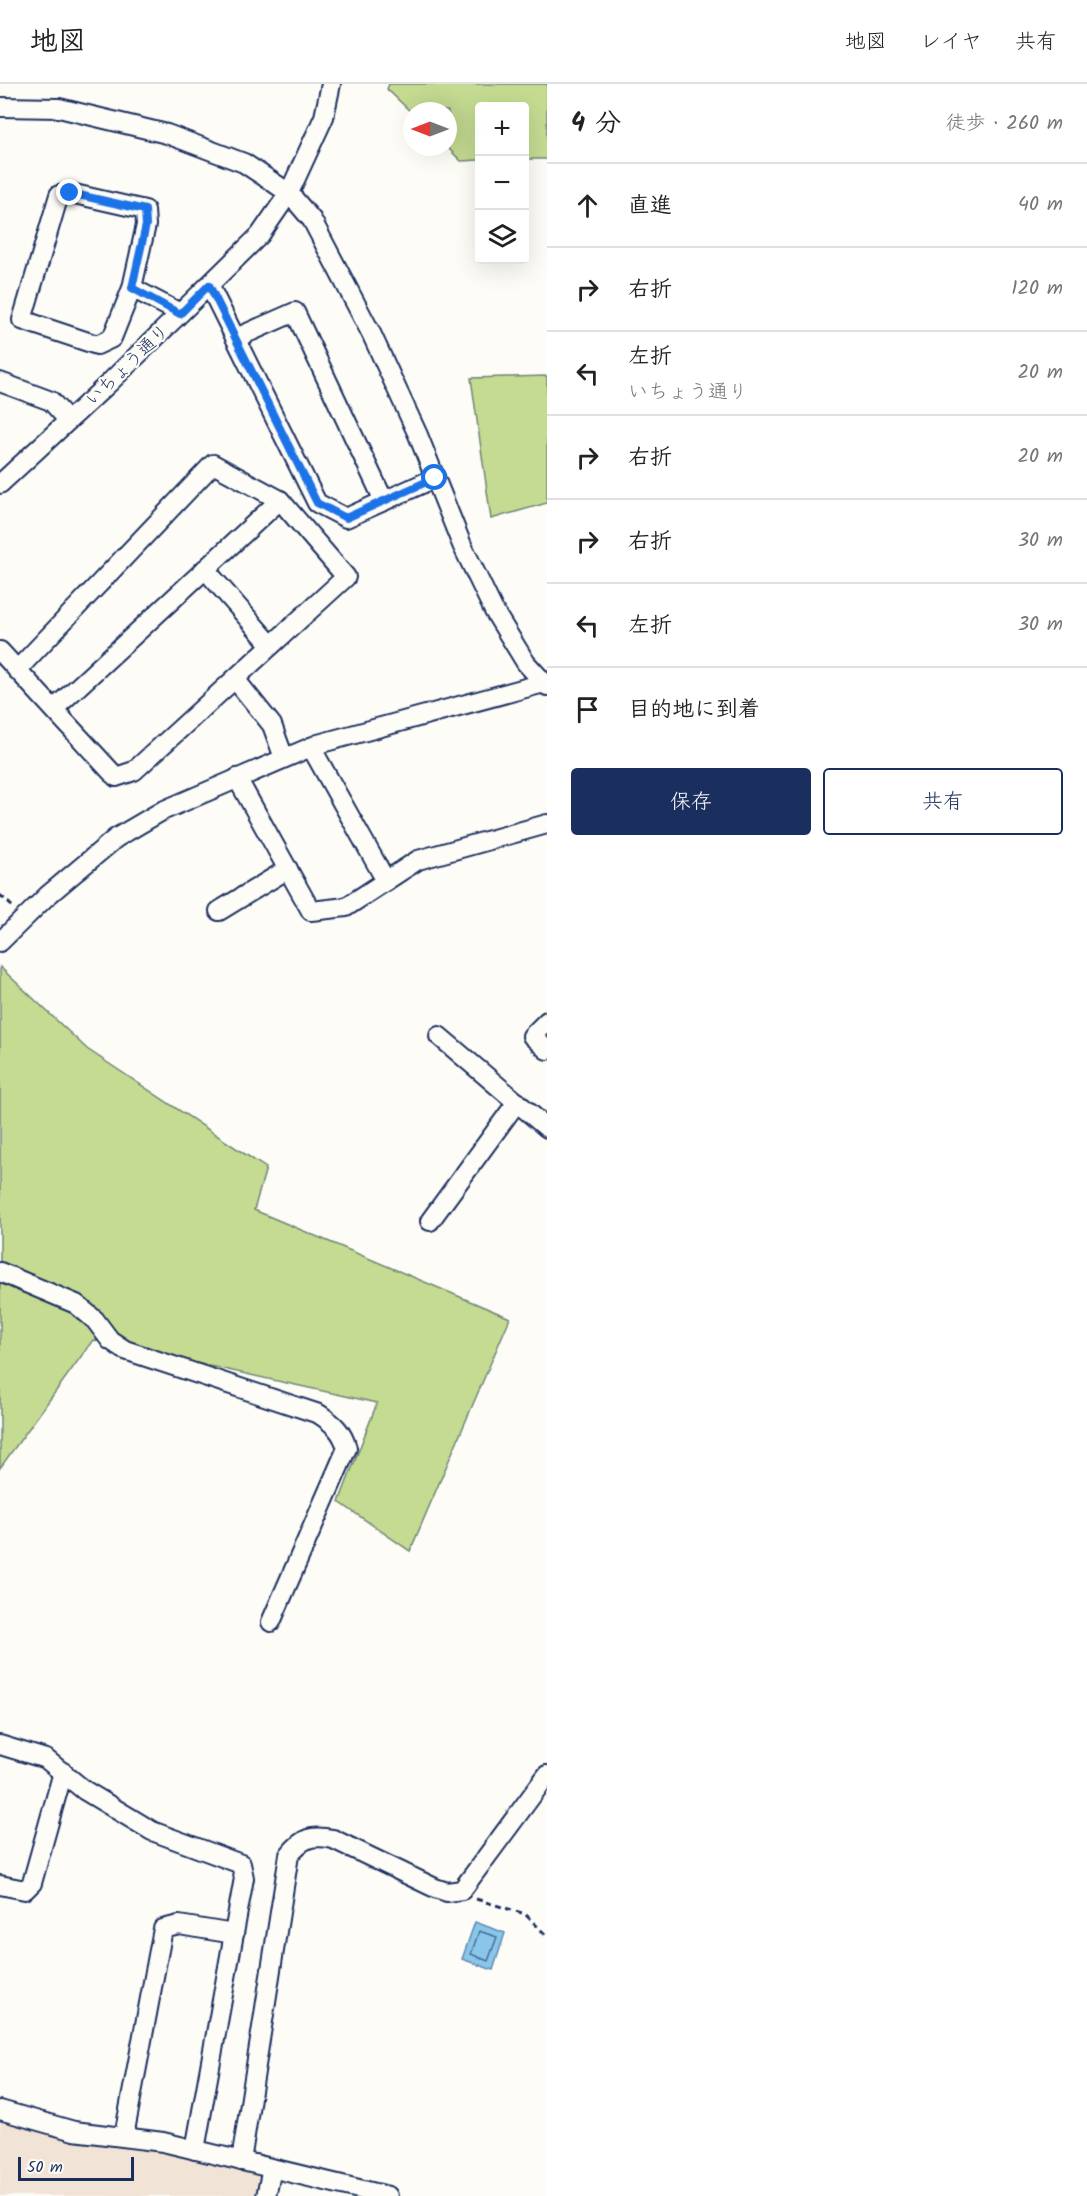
<!DOCTYPE html>
<html lang="ja">
<meta charset="utf-8">
<style>
:root{--surface:#fff;--page:#f6f6f6;--text:#222;--muted:#767676;--line:#e0e0e0;--accent:#1b2f5e}
body{margin:0;font-family:Kalam,"Klee One",sans-serif;background:var(--page);color:var(--text)}
.controls{position:absolute;right:18px;top:18px;display:grid;overflow:hidden;border-radius:6px;box-shadow:0 6px 24px #0002}
.controls button{width:54px;height:54px;display:grid;place-items:center;padding:0;border:0;border-bottom:2px solid var(--line);background:var(--surface);color:var(--text);font:30px sans-serif}
.compass{position:absolute;left:403px;top:18px;width:54px;height:54px;border-radius:50%;background:var(--surface);box-shadow:0 6px 24px #0002;rotate:270deg}
.scale{position:absolute;left:18px;bottom:15px;width:116px;box-sizing:border-box;padding-left:6px;border:3px solid #1b2f5e;border-top:0;font-size:16px;line-height:21px;white-space:nowrap;color:#1b2f5e;-webkit-text-stroke:4px #fdfcf7;paint-order:stroke}
.stop{position:absolute;width:18px;height:18px;margin:-14px;border:4px solid #1a73e8;border-radius:50%;background:#fff}
.stop.end{background:#1a73e8;border-color:#fff;box-shadow:0 2px 6px #0008}
.list{margin:0;padding:0;list-style:none}
h2{display:flex;justify-content:space-between;align-items:center;height:78px;margin:0;padding:0 24px;font-size:26px}
h2 small{font-size:20px;font-weight:400;color:var(--muted)}
.list li{display:grid;grid-template-columns:39px 1fr auto;gap:18px;align-items:center;box-sizing:border-box;height:84px;padding:0 24px;border-top:2px solid var(--line)}
.list b{display:block;font-size:22px;white-space:nowrap}
.list p{margin:0;font-size:20px;white-space:nowrap;color:var(--muted)}
.list em{font-size:20px;font-style:normal;color:var(--muted)}
.actions{display:flex;gap:12px;padding:18px 24px}
.actions a{flex:1;padding:14px 0;border:2px solid var(--accent);border-radius:6px;text-align:center;font-size:21px;color:var(--accent)}
.actions .main{background:var(--accent);color:#fff}
.icon{flex:none;width:33px;height:33px;fill:none;stroke:currentColor;stroke-width:2;stroke-linecap:round;stroke-linejoin:round}
.map{position:relative;flex:none;width:547px;height:2112px;overflow:hidden}
header{display:flex;align-items:center;gap:36px;box-sizing:border-box;height:84px;padding:0 30px;background:var(--surface);border-bottom:2px solid var(--line)}
header strong{font-size:28px}
nav{display:flex;gap:33px;margin-inline-start:auto;font-size:21px}
main{display:flex}
aside{flex:1;background:var(--surface)}
.map>svg:first-child{display:block}
</style>
<header>
<strong>地図</strong>
<nav><a>地図</a><a>レイヤ</a><a>共有</a></nav>
</header>
<main>
<div class="map">
<svg width="547" height="2112" viewBox="0 0 547 2112">
<rect width="100%" height="100%" fill="#fdfcf7"/>
<filter id="ink" filterUnits="userSpaceOnUse"><feTurbulence type="fractalNoise" baseFrequency=".0167" numOctaves="2"/><feDisplacementMap in="SourceGraphic" scale="12" xChannelSelector="R" yChannelSelector="G"/><feConvolveMatrix kernelMatrix="1 2 1 2 8 2 1 2 1" color-interpolation-filters="sRGB"/></filter>
<g filter="url(#ink)">
<polygon fill="#f1e3d5" points="0,2034 166,2061 260,2087 255,2112 0,2112"/>
<g fill="#c4db91" stroke="#708578" stroke-width="1.5">
<polygon points="389,0 547,0 547,75 525,75 524,22 479,22 479,76 461,77 447,63 448,27 412,27 412,29 387,5"/>
<polygon points="547,292 547,419 491,435 471,294"/>
<polygon points="0,883 87,965 266,1084 254,1126 510,1234 410,1467 339,1418 377,1319 93,1256 0,1384"/>
</g>
<polygon fill="#8ac6ea" stroke="#5e8ab2" stroke-width="1.5" points="475,1838 505,1849 493,1886 462,1875"/>
<g fill="none" stroke-linecap="round" stroke-linejoin="round">
<polygon stroke="#476b96" stroke-width="1.5" points="479,1847 497,1853 488,1877 471,1870"/>
<defs>
<g id="minor">
<polyline points="0,23 59,24 167,50 244,79 289,109 312,136 371,249 418,351 462,461 494,527 526,579 547,602"/>
<polyline points="209,201 317,419 346,434 435,394"/>
<polyline points="132,204 146,141 145,126 70,109 59,111 22,236 97,261 112,254 132,204 180,229"/>
<polyline points="236,254 295,228 384,417"/>
<polyline points="0,298 51,317 68,336"/>
<polyline points="0,400 108,300 260,151 289,109 324,33 331,0"/>
<polyline points="205,485 271,561"/>
<polyline points="0,567 116,693 134,687 346,493 280,416 213,380 17,586"/>
<polyline points="235,595 272,641 284,674"/>
<polyline points="54,625 280,416"/>
<polyline points="311,663 386,797"/>
<polyline points="237,694 311,827 346,823 418,776 547,740"/>
<polyline points="219,827 288,785"/>
<polyline points="0,858 47,812 116,754 162,727 318,660 544,599"/>
<polyline points="547,937 532,952 547,966"/>
<polyline points="439,952 547,1044"/>
<polyline points="430,1137 517,1018"/>
<path d="M0,1188L76,1220L95,1236L110,1256L125,1266L319,1330C334,1340 342,1347 347,1364L271,1538"/>
<polyline points="0,1661 46,1675 84,1706 152,1747 241,1780 244,1794 195,2066"/>
<polyline points="0,1801 25,1806 32,1799 63,1688"/>
<polyline points="0,2026 74,2047 163,2058 388,2112"/>
<polyline points="124,2052 163,1845 179,1841 234,1850"/>
<path d="M241,2077L289,1771C303,1753 312,1751 333,1755L435,1804L447,1808L462,1806L547,1691"/>
<polyline points="266,2112 272,2085"/>
</g>
</defs>
<use href="#minor" stroke="#1b2f5e" stroke-width="22"/>
<g stroke="#1b2f5e" stroke-width="3" stroke-dasharray="6 4.5" stroke-linecap="butt">
<polyline points="0,811 14,824"/>
<polyline points="476,1815 525,1830 547,1852"/>
</g>
<use href="#minor" stroke="#fdfcf7" stroke-width="18"/>
</g>
</g>
<g fill="none" stroke-linecap="round" stroke-linejoin="round" filter="url(#ink)">
<polyline stroke="#1a73e8" stroke-width="8" points="70,109 145,126 146,141 132,204 180,230 209,201 317,419 346,434 435,394"/>
</g>
<g text-anchor="middle" stroke-width="4.5" stroke-linejoin="round" paint-order="stroke">
<g font-size="18" fill="#1b2f5e" stroke="#fdfcf7">
<text transform="translate(127 281) rotate(-44)" y="6">いちょう通り</text>
</g>
</g>
</svg>
<div class="controls">
<button>+</button>
<button>−</button>
<button><svg class="icon" aria-label="layers" viewBox="0 0 24 24"><path d="M12 4l9 5-9 5-9-5zM3 14l9 5 9-5"/></svg></button>
</div>
<svg class="compass" viewBox="-18 -18 36 36"><path d="M0-13l5 13h-10z" fill="#e53935"/><path d="M0 13l5-13h-10z" fill="#767676"/></svg>
<div class="scale">50 m</div>
<div class="stop" style="left:435px;top:394px"></div>
<div class="stop end" style="left:70px;top:109px"></div>
</div>
<aside>
<h2>4 分<small>徒歩 · 260 m</small></h2>
<ul class="list">
<li><svg class="icon" aria-label="ahead" viewBox="0 0 24 24"><path d="M12 20V5M6 11l6-6 6 6"/></svg><div><b>直進</b></div><em>40 m</em></li>
<li><svg class="icon" aria-label="right" viewBox="0 0 24 24"><path d="M7 20v-9h11M14 6l5 5-5 5"/></svg><div><b>右折</b></div><em>120 m</em></li>
<li><svg class="icon" aria-label="left" viewBox="0 0 24 24"><path d="M17 20v-9H6M10 6l-5 5 5 5"/></svg><div><b>左折</b><p>いちょう通り</p></div><em>20 m</em></li>
<li><svg class="icon" aria-label="right" viewBox="0 0 24 24"><path d="M7 20v-9h11M14 6l5 5-5 5"/></svg><div><b>右折</b></div><em>20 m</em></li>
<li><svg class="icon" aria-label="right" viewBox="0 0 24 24"><path d="M7 20v-9h11M14 6l5 5-5 5"/></svg><div><b>右折</b></div><em>30 m</em></li>
<li><svg class="icon" aria-label="left" viewBox="0 0 24 24"><path d="M17 20v-9H6M10 6l-5 5 5 5"/></svg><div><b>左折</b></div><em>30 m</em></li>
<li><svg class="icon" aria-label="arrive" viewBox="0 0 24 24"><path d="M6 21V4h12l-3 4 3 4H6"/></svg><div><b>目的地に到着</b></div></li>
</ul>
<div class="actions"><a class="main">保存</a><a>共有</a></div>
</aside>
</main>
